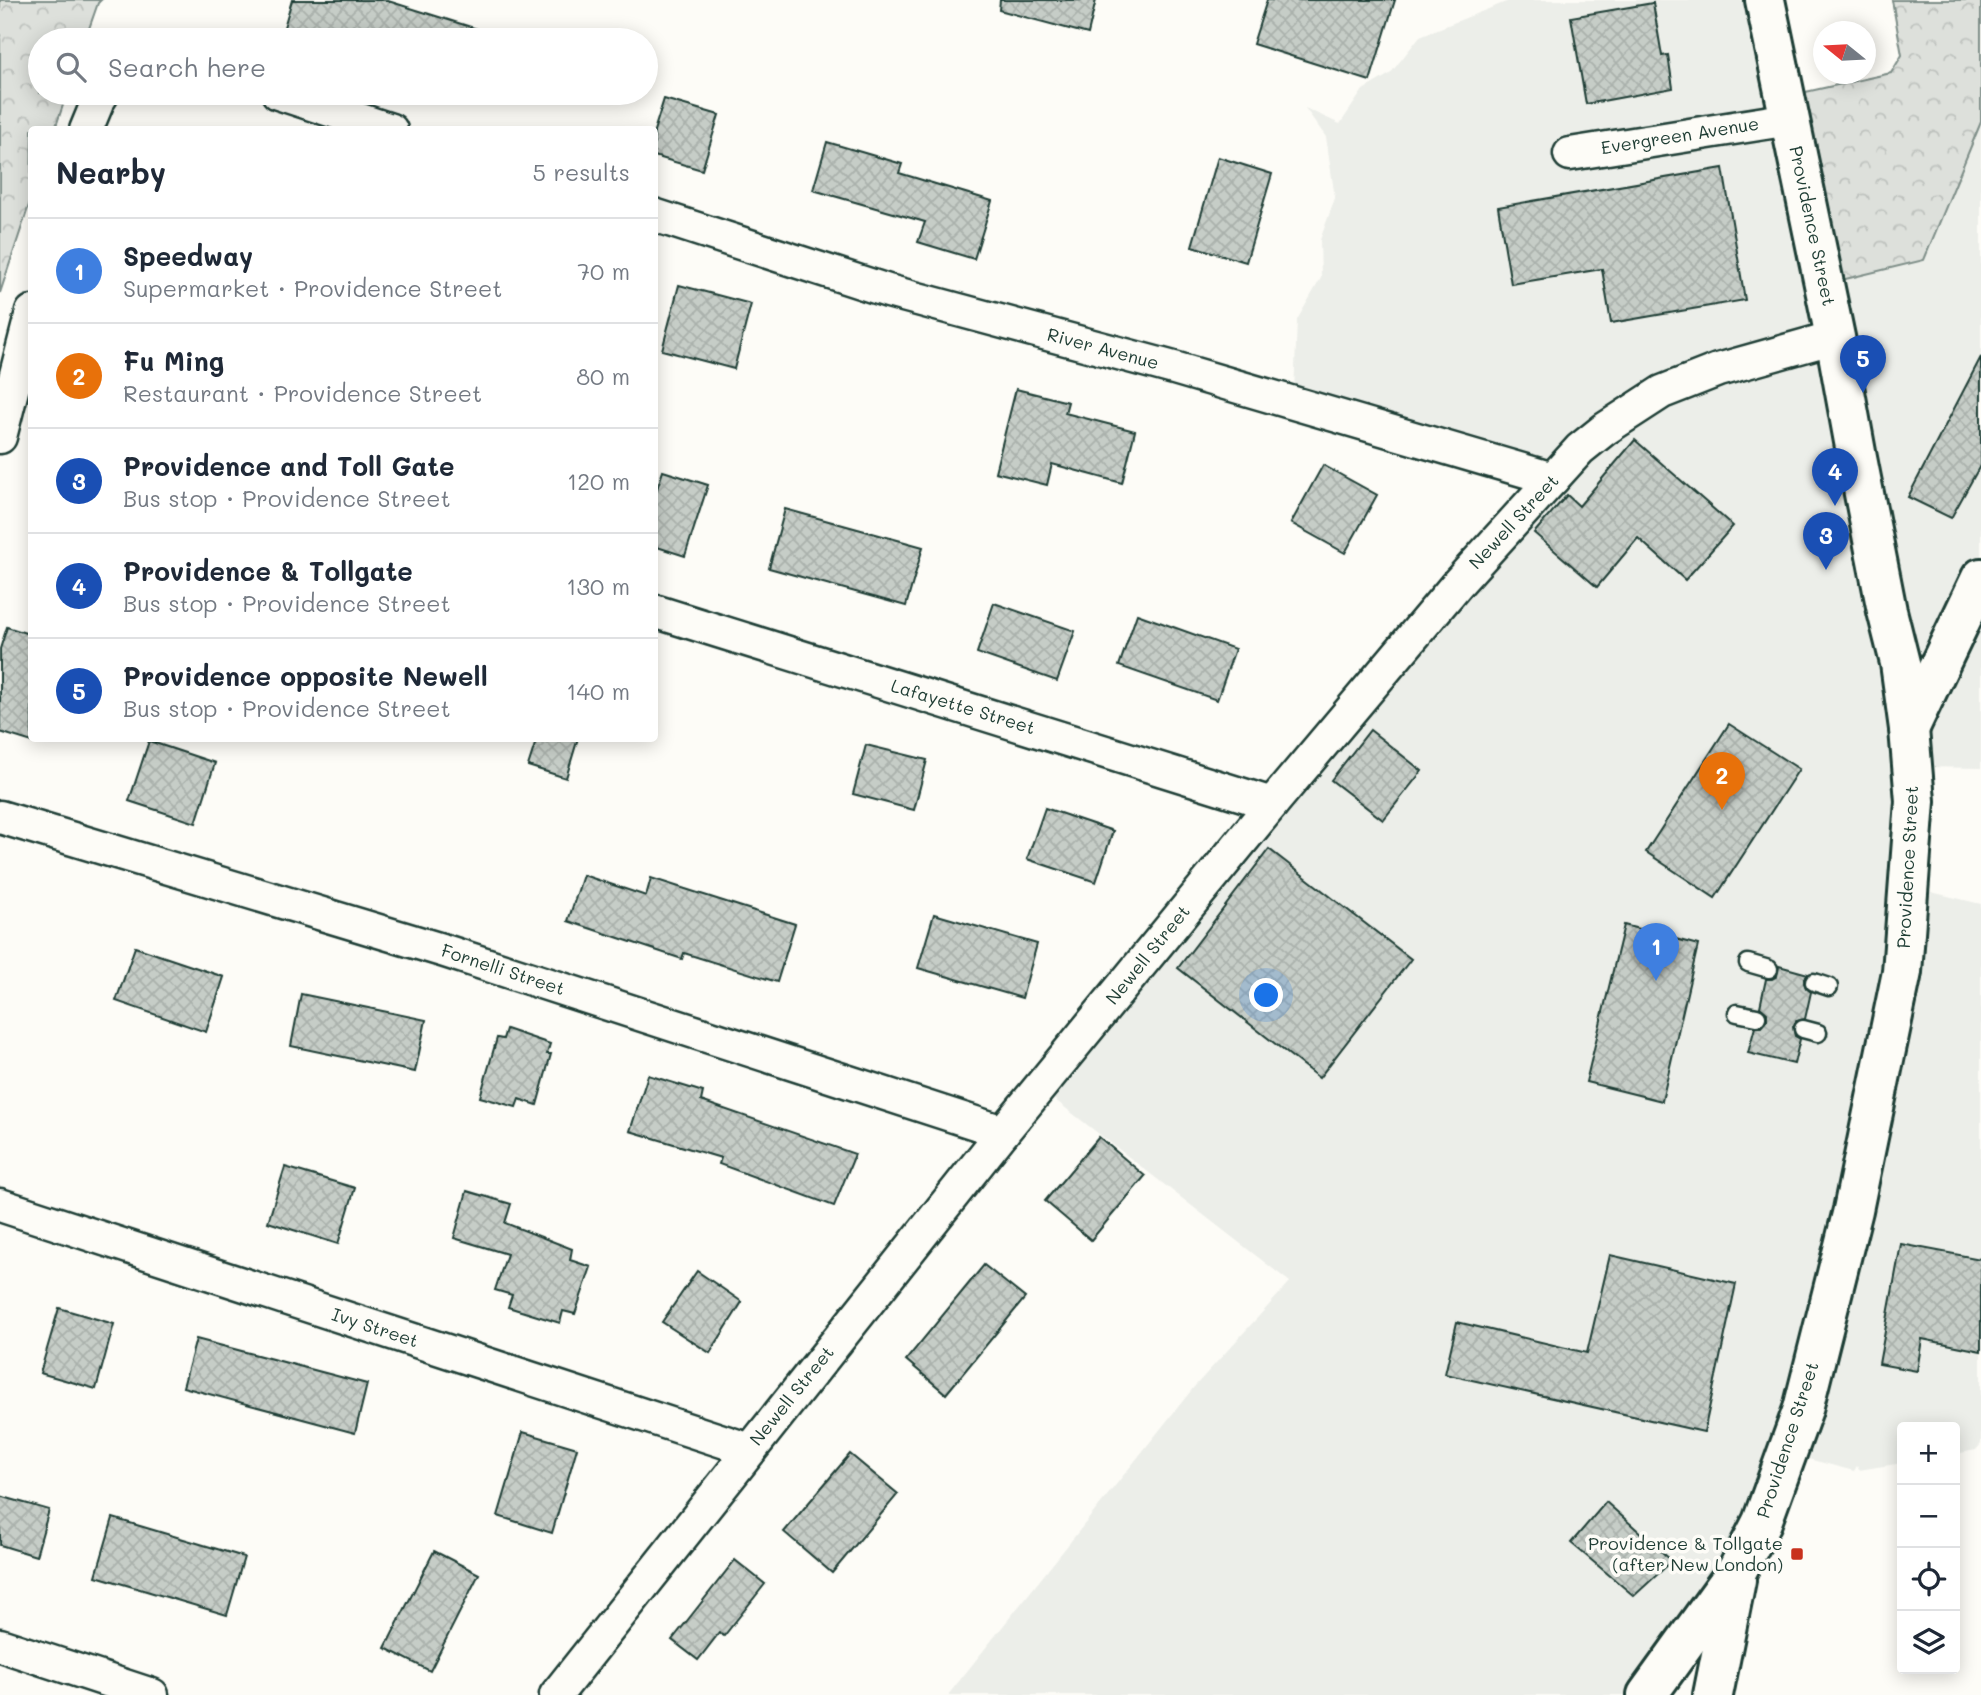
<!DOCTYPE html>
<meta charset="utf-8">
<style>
:root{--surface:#fff;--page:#f6f6f7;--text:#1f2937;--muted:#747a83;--line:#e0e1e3;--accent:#0b8043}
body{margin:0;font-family:Mali,sans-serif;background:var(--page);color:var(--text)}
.controls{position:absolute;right:21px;bottom:21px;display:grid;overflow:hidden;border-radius:7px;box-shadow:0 4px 18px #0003}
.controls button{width:63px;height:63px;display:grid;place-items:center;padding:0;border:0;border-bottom:2px solid var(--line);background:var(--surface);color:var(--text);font:35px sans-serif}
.compass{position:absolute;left:1813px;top:21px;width:63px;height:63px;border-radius:50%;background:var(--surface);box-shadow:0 4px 18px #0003;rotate:288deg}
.you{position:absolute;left:1267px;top:996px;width:24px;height:24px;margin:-18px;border:5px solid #fff;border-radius:50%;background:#1a73e8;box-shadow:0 0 0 10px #1a73e833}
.badge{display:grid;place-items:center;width:46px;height:46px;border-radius:50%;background:var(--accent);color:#fff;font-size:23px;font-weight:700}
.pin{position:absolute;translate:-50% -58px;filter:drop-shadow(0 2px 4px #0008)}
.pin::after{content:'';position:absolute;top:37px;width:24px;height:21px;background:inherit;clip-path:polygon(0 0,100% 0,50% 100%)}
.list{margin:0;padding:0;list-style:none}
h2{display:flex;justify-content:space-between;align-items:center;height:91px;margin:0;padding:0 28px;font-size:30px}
h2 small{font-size:23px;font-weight:400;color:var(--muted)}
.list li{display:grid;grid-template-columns:46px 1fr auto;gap:21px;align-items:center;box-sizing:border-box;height:105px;padding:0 28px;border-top:2px solid var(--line)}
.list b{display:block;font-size:26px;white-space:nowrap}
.list p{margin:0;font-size:23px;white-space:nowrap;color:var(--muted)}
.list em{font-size:23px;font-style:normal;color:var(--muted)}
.icon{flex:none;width:38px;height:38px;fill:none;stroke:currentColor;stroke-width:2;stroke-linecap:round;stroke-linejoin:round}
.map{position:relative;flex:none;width:1981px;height:1695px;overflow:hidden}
.search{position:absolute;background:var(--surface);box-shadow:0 4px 18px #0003;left:28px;top:28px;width:630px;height:77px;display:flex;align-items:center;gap:18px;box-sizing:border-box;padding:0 24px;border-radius:38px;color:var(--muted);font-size:26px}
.panel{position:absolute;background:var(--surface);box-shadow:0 4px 18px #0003;left:28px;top:126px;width:630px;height:616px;border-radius:7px}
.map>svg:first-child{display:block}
</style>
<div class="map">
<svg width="1981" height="1695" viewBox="0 0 1981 1695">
<defs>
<pattern id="forest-crowns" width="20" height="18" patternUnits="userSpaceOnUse" patternTransform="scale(1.75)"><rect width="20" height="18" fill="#dde0db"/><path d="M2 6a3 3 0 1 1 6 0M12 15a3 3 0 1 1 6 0" fill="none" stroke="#bdc1bd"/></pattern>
<pattern id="building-cross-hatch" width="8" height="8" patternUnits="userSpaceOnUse" patternTransform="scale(1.75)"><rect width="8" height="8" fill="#c6cdc7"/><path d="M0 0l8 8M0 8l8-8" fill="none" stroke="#aab1ac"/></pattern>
</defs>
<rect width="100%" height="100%" fill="#fdfcf7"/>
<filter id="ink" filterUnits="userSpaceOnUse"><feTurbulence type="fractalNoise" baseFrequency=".0143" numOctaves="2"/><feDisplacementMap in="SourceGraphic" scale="14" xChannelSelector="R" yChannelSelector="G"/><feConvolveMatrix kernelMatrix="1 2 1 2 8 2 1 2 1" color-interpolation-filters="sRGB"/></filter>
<g filter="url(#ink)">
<polygon fill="#eceee9" points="1511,0 1774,0 1789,87 1924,260 1981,122 1981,768 1920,767 1910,887 1981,904 1981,1444 1976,1450 1955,1454 1955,1427 1902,1427 1902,1463 1859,1470 1857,1466 1854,1471 1778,1451 1758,1517 1641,1695 948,1695 1194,1387 1290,1282 1041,1089 1541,477 1294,392 1297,320 1321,278 1320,240 1335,198 1326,137 1305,108 1340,124 1363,90 1390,74 1420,36"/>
<g fill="url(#forest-crowns)" stroke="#7e8e88" stroke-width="2">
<polygon points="0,0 101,0 98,3 85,40 40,40 40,93 67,93 55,129 32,130 31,199 0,293"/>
<polygon points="1892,0 1981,0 1981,122 1924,260 1833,282 1801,93 1891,73 1902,55"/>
</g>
<g fill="url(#building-cross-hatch)" stroke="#1f3d34" stroke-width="2">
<polygon points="292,0 385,0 490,33 489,40 302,40 282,34"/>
<polygon points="1000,0 1096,0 1088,34 999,10"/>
<polygon points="1267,0 1395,0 1370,81 1253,44"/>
<polygon points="1653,3 1662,56 1668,55 1673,88 1586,104 1571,17"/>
<polygon points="664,99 719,115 702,170 654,156 654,131"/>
<polygon points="827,142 902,164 899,173 992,201 974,259 918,242 925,222 813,190"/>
<polygon points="1218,157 1272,174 1246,262 1192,246"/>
<polygon points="1723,168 1745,300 1611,323 1602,269 1511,284 1498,207"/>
<polygon points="679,285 751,304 734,369 662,350"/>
<polygon points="1981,357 1981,464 1951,518 1908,497"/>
<polygon points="1016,389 1068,402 1065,413 1135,431 1122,483 1052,464 1047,485 995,472"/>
<polygon points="1635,440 1733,526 1685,580 1638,538 1597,587 1534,533 1567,495 1579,506"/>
<polygon points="1323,465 1377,495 1345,553 1291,523"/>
<polygon points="663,471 708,485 685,556 654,546 654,498"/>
<polygon points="785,509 923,547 906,606 769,568"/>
<polygon points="994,603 1075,631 1057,681 977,653"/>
<polygon points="1137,614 1235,649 1217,700 1119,666"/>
<polygon points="7,627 32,635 32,742 0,732 0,649"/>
<polygon points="1729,724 1799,769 1715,898 1646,852"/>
<polygon points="1370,730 1422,771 1383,820 1331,780"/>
<polygon points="537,738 578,738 566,778 528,766"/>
<polygon points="149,741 215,763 196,823 129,801"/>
<polygon points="866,745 927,760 914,810 853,794"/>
<polygon points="1045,808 1113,831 1096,882 1027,859"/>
<polygon points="1269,849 1411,959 1319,1078 1178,968"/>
<polygon points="583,875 646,896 651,878 795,924 777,982 684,953 682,959 568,921"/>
<polygon points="934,914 1037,944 1022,998 918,968"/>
<polygon points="1624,925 1698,945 1662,1101 1586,1082"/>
<polygon points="135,947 224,977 206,1032 116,1001"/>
<polygon points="1779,966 1808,974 1804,978 1804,983 1806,988 1811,992 1805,1019 1796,1021 1793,1027 1795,1036 1800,1039 1794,1064 1748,1053 1755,1027 1761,1027 1767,1020 1767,1013 1760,1007 1766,979 1772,979 1777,976"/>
<polygon points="301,994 426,1020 415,1072 291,1046"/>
<polygon points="506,1029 550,1044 547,1054 551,1054 537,1105 519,1099 516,1107 480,1097 497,1038 503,1039"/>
<polygon points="648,1075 703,1092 701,1101 855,1154 834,1206 719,1164 721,1158 630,1131"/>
<polygon points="1099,1137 1145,1176 1091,1240 1045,1201"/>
<polygon points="285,1167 355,1188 338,1244 268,1222"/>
<polygon points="467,1191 511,1204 505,1223 572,1249 570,1260 591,1267 575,1314 563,1311 560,1323 508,1307 512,1295 495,1290 507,1254 454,1238"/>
<polygon points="1901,1244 1981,1259 1981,1351 1922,1339 1917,1371 1879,1364"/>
<polygon points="1610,1255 1736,1284 1704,1432 1445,1374 1457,1322 1587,1353"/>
<polygon points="984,1265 1025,1298 946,1394 906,1360"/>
<polygon points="697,1271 742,1302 710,1353 662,1322"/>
<polygon points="59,1308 114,1324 96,1389 40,1373"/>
<polygon points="196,1339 367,1384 355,1433 183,1387"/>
<polygon points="523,1432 577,1448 552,1533 498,1516"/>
<polygon points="850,1454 898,1494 832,1573 784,1532"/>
<polygon points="0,1496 49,1510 36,1556 0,1545"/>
<polygon points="1606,1502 1672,1561 1634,1596 1571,1543"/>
<polygon points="113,1518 244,1557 227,1615 96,1576"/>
<polygon points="434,1551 479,1574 430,1671 385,1648"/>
<polygon points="735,1560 765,1584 724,1636 719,1633 698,1660 672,1640"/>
</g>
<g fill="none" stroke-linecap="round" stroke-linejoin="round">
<defs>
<g id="service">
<polyline points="1748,963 1769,969"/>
<polyline points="1814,982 1829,987"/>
<polyline points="1737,1013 1757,1017"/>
<polyline points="1803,1029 1818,1033"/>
</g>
<g id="minor">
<polyline points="278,93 391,130"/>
<polyline points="86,130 98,101 103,93"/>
<polyline points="1570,154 1790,119"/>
<polyline points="654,215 888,291 1174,368 1553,479"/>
<polyline points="0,437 32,312"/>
<polyline points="654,611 1272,804"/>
<polyline points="0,817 445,951 1003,1132"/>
<polyline points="0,1205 750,1450"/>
<polyline points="0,1645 152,1695"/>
<polyline points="556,1695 1003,1132 1272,804 1458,583 1580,449 1605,429 1662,392 1718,370 1835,337"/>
</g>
<g id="secondary">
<polyline points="1909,729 1981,578"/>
<polyline points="1647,1695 1738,1569 1762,1522 1803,1409 1853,1210 1902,972 1915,801 1909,729 1900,663 1887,611 1857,458 1835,337 1765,0"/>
<polyline points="1713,1695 1736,1580"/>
</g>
</defs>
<use href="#service" stroke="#1f3d34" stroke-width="21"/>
<use href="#minor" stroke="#1f3d34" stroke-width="37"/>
<use href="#secondary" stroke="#1f3d34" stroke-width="44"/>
<use href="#service" stroke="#fdfcf7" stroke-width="16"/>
<use href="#minor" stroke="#fdfcf7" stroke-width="32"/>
<use href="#secondary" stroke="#fdfcf7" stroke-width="38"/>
</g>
</g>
<rect fill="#c8321e" stroke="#fdfcf7" stroke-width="2.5" x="1790" y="1547" width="14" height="14" rx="3.5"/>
<g text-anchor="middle" stroke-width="7" stroke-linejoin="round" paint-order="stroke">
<g font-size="18" fill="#1f3d34" stroke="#fdfcf7">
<text transform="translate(1680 136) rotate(-9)" y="6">Evergreen Avenue</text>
<text transform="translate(1812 226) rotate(78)" y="6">Providence Street</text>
<text transform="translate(1103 349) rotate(15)" y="6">River Avenue</text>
<text transform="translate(1514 522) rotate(-47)" y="6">Newell Street</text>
<text transform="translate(963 707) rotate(17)" y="6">Lafayette Street</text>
<text transform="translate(1908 867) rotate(-87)" y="6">Providence Street</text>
<text transform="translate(1148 955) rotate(-51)" y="6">Newell Street</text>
<text transform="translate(503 970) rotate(18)" y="6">Fornelli Street</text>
<text transform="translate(375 1328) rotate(18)" y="6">Ivy Street</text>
<text transform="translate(792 1396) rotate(-51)" y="6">Newell Street</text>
<text transform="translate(1788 1440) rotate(-72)" y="6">Providence Street</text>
</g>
<g font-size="18" fill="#1f3d34" stroke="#fdfcf7" text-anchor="end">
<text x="1783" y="1550">Providence &amp; Tollgate<tspan x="1783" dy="21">(after New London)</tspan></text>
</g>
</g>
</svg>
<div class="controls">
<button>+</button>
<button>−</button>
<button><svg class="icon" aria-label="locate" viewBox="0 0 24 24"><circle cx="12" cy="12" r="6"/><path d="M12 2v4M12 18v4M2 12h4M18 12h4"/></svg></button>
<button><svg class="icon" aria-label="layers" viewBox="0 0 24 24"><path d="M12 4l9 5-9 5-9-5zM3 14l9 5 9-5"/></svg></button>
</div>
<svg class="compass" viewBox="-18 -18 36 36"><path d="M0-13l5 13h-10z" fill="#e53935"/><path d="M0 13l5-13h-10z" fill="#747a83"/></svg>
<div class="you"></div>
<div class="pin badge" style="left:1656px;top:981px;background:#3f7fe0">1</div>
<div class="pin badge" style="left:1722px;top:810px;background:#e8710a">2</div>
<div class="pin badge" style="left:1826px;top:570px;background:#1a4fb4">3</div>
<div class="pin badge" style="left:1835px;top:506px;background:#1a4fb4">4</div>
<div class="pin badge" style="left:1863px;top:393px;background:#1a4fb4">5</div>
<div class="search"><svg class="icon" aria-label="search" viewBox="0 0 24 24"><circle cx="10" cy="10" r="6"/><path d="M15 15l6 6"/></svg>Search here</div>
<section class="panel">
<h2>Nearby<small>5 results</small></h2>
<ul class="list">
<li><span class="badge" style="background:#3f7fe0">1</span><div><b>Speedway</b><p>Supermarket · Providence Street</p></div><em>70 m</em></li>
<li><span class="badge" style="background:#e8710a">2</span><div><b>Fu Ming</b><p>Restaurant · Providence Street</p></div><em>80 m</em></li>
<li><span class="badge" style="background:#1a4fb4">3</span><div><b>Providence and Toll Gate</b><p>Bus stop · Providence Street</p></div><em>120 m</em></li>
<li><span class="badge" style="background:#1a4fb4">4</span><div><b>Providence &amp; Tollgate</b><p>Bus stop · Providence Street</p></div><em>130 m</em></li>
<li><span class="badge" style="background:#1a4fb4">5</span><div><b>Providence opposite Newell</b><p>Bus stop · Providence Street</p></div><em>140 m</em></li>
</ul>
</section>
</div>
